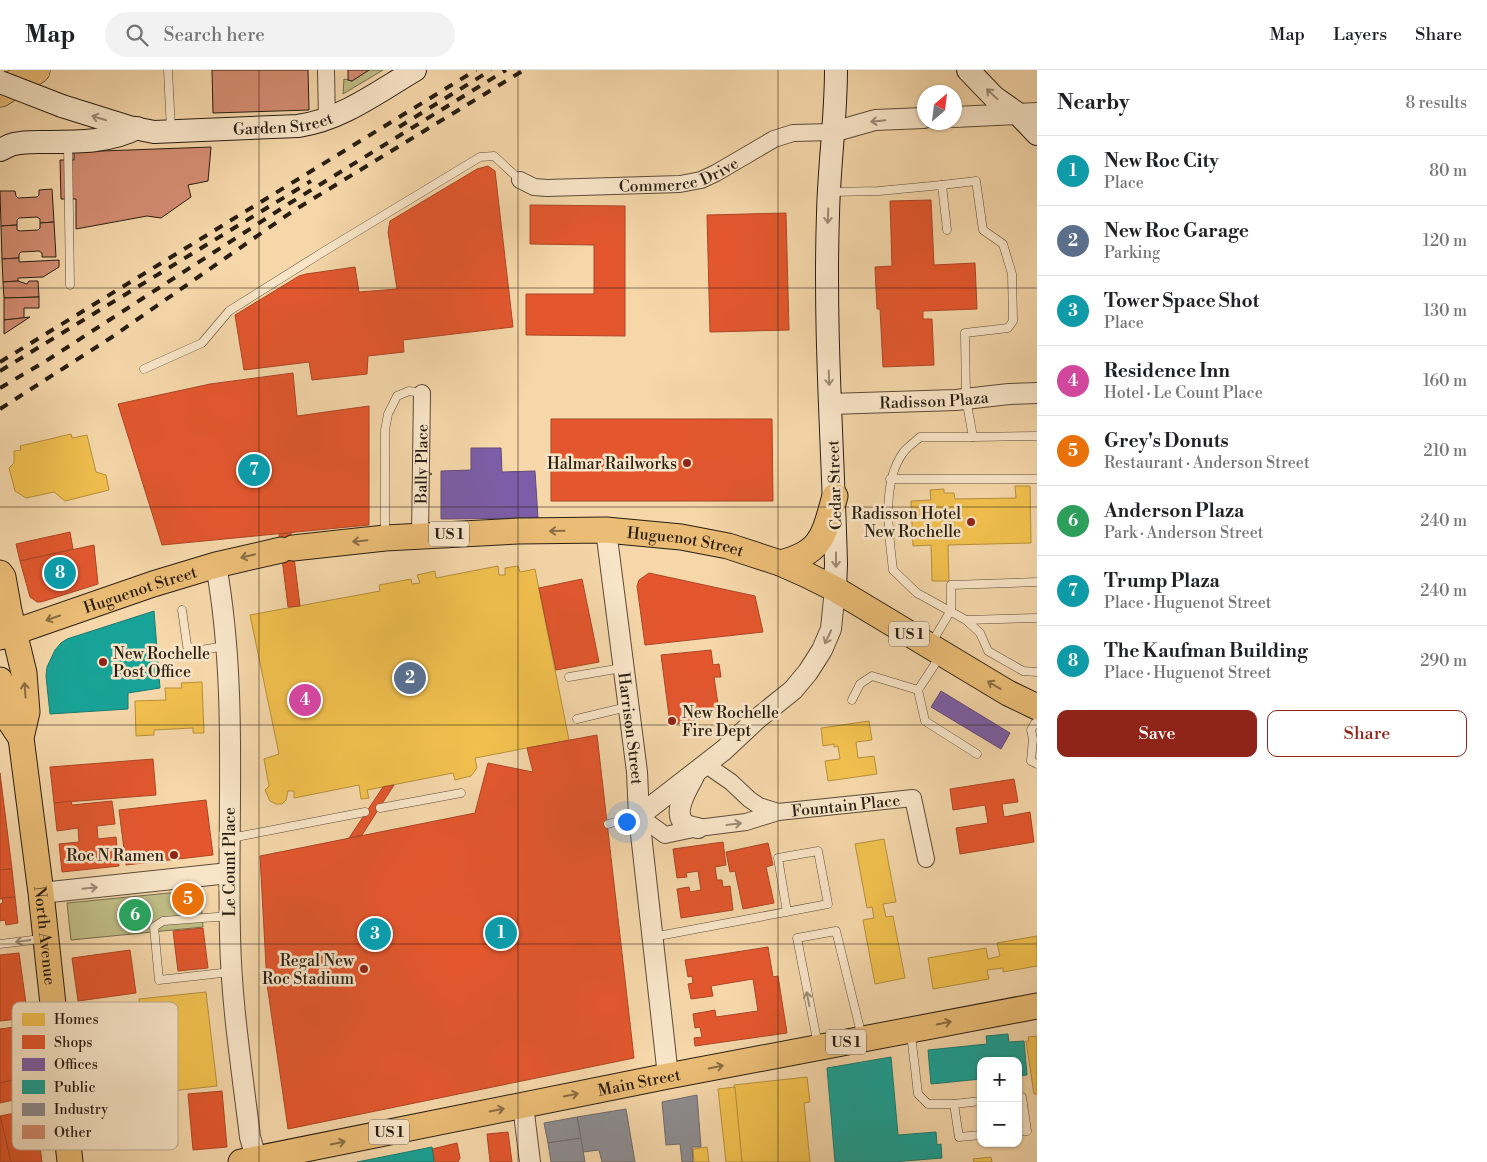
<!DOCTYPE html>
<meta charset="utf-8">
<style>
:root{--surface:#fff;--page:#f2f2f2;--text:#202124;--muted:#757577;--line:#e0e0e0;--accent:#8f2418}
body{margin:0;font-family:"Libre Bodoni",serif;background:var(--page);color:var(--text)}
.controls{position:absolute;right:15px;bottom:15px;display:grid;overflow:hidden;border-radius:10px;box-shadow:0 1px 4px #0004}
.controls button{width:45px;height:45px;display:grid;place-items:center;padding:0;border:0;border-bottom:1px solid var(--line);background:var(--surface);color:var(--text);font:25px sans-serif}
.compass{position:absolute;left:917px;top:15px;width:45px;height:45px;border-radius:50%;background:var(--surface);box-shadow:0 1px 4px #0004;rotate:28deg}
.you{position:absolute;left:626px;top:751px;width:18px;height:18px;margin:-12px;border:4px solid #fff;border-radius:50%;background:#1a73e8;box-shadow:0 0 0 8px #1a73e833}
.badge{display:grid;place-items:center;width:32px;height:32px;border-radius:50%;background:var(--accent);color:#fff;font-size:16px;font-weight:700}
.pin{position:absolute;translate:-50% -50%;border:2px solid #fff;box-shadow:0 1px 5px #0006}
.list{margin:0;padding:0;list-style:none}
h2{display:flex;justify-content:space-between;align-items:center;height:65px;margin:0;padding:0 20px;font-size:21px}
h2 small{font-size:16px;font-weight:400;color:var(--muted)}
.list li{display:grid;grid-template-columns:32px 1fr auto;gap:15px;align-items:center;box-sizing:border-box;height:70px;padding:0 20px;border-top:1px solid var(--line)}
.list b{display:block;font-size:19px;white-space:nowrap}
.list p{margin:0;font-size:16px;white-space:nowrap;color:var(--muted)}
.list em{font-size:16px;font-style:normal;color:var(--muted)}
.actions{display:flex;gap:10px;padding:15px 20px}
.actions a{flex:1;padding:11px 0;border:1px solid var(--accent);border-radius:10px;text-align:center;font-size:18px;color:var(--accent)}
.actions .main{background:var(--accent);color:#fff}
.icon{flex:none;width:28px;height:28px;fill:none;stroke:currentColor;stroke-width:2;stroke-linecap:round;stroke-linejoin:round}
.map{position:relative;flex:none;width:1037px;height:1092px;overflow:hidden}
header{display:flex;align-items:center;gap:30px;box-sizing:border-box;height:70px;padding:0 25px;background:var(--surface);border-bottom:1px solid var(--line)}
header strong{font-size:24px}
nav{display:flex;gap:28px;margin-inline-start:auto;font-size:18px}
.search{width:350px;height:45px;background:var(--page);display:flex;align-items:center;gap:12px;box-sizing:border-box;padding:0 18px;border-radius:28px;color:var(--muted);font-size:19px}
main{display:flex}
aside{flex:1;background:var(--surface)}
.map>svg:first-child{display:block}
</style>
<header>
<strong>Map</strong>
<div class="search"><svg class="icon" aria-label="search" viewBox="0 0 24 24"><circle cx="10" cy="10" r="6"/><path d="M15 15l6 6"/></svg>Search here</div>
<nav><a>Map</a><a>Layers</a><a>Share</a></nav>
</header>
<main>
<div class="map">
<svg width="1037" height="1092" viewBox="0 0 1037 1092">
<rect width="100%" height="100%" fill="#f5d7aa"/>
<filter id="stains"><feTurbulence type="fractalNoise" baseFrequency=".004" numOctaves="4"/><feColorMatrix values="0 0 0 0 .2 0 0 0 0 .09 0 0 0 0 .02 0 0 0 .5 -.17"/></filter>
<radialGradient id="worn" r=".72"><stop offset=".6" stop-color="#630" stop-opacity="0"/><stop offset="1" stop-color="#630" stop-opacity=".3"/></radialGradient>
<g fill="#bfbd86" stroke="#746e4c">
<polygon points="369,0 383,0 343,24 344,9 352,11"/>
<polygon points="200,820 203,857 71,870 67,833"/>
</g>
<g fill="#f2c14e" stroke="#b6903c">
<polygon points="71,364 72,368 87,365 96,402 106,405 109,420 65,431 54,422 26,428 15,421 9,398 14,393 14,381 21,380 20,376"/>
<polygon points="1015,416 1030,416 1031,473 948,475 949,511 932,511 931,475 913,476 911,431 931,430 930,420 944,419 944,423 954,423 955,429 1016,428"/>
<polygon points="498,496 499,505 505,505 505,498 518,496 520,502 535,499 569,670 475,688 477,698 471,706 455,710 453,703 367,720 369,728 361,729 359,715 294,728 294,721 288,721 286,730 282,734 276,734 270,731 265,720 269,716 264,689 279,684 250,545 380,521 379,515 411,509 412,514 420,513 417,505 435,501 436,508"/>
<polygon points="202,612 204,663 193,663 193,658 154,660 154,665 136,666 135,631 166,630 165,618 182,618 181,613"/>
<polygon points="869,651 872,670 856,672 858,688 874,686 877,704 828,711 825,691 840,689 838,676 834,677 834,674 823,676 821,658"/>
<polygon points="884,769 896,832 883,834 886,847 893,846 905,908 875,914 863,850 874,848 872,837 867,838 855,774"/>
<polygon points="1037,866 1037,896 1003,902 1003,898 987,900 989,909 933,919 928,888 986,878 988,889 1000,886 997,873"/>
<polygon points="206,922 217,1016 89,1030 83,969 143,963 139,929"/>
<polygon points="1037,966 1037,1024 1034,1024 1026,971 1029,971 1028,967"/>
<polygon points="807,1007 810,1032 804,1033 810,1092 742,1092 734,1015"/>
<polygon points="735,1017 742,1092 726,1092 718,1019"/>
<polygon points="707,1077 709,1092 694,1092 693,1079"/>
<polygon points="991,1087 992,1092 974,1092 973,1089"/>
</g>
<g fill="#e4572e" stroke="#ac4625" fill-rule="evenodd">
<polygon points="488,96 495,101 513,257 403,270 404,282 368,286 367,304 312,310 309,292 244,300 235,245 299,206 306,204 355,197 359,222 397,219 388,162 390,151 477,99"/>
<polygon points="931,130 934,195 975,193 977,239 923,241 923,249 932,249 934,295 883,297 880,239 877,239 875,197 892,196 890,131"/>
<polygon points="530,135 625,136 625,266 526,265 526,224 594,224 594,175 530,174"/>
<polygon points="786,143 789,260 710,262 707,145"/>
<polygon points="293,303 297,346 369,336 369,455 162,475 118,334 210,314"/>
<polygon points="551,349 772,349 773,431 551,431"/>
<polygon points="70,462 73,479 20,491 16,474"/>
<polygon points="291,463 300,536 288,537 279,464"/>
<polygon points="94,475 98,514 41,532 37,532 30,527 20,491"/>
<polygon points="649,503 755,526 763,562 645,575 637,516 639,510"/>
<polygon points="582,509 599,592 556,600 539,518"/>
<polygon points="711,580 713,595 719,594 721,607 714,607 719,641 707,643 707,647 693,649 694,654 683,656 683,653 676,654 676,646 669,646 661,585"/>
<path d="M597,665L634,988L288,1059L267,914L260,786L475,743L488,693L533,702L527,678ZM381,854L383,870L367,873L364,857Z"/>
<polygon points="153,689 156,725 54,733 50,697"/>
<polygon points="0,703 12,799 0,800"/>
<polygon points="1014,709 1018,732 1002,734 1004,747 1030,742 1034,772 960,784 956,758 988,753 985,735 953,740 950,719"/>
<polygon points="394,715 362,765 349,768 383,717"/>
<polygon points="206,730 213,785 126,795 119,740"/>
<polygon points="71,731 72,735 112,731 115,754 97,756 98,769 116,767 119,796 62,802 59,774 79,772 78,758 57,761 54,733"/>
<polygon points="723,772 726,795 715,797 717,810 722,810 723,817 730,816 733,840 681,848 677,819 689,817 690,822 701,820 698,801 686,803 687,807 677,808 673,779"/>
<polygon points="768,773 773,795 766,797 774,833 743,839 735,801 730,802 726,782"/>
<polygon points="12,799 15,827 0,829 0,800"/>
<polygon points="186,821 202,823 202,835 177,838 175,833 175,825 180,822"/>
<polygon points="15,827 18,853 6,855 5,850 0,851 0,834 3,833 2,828"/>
<polygon points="203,858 208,898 178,901 173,861"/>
<circle cx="375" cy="864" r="4.5"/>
<polygon points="768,877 773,907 778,906 787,963 695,976 694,968 702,967 700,957 695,958 693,944 715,940 716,947 758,941 753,909 711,916 713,926 691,929 688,914 693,913 692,906 688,907 685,890"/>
<polygon points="130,880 136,923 78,931 72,888"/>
<polygon points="19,883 28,948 0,951 0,885"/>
<polygon points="23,956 28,960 32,1006 0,1013 0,959"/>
<polygon points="32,1006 35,1025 0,1033 0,1013"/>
<polygon points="222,1021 227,1077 193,1080 188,1024"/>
<polygon points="35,1039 42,1092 11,1092 0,1046"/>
<polygon points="0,1046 11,1092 0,1092"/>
<polygon points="508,1062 512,1092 490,1092 487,1064"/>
<polygon points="457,1073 460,1088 458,1092 435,1092 432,1079"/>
</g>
<g fill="#7b5ea7" stroke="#624b7a">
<polygon points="471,378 501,378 502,402 535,401 538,448 441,449 441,401 471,400"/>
<polygon points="941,621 1010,663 1001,679 931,637"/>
</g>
<g fill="#17a398" stroke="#1c7b70">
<polygon points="154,541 160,618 128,623 128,639 50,644 46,606 47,597 55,580 61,573 67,569"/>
<polygon points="1008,964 1009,972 1024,971 1027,1005 1018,1006 1018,991 981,991 981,1009 931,1014 928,980 987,974 986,966"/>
<polygon points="891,987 898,1065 936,1062 937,1075 941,1074 942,1088 893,1092 835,1092 827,998"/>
<polygon points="432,1077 434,1092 357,1092"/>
</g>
<g fill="#8d8d92" stroke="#6f6c6b">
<polygon points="697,1025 701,1077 692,1077 693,1092 682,1092 680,1074 666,1075 662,1032"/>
<polygon points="626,1039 635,1092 602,1092 599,1080 583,1082 577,1047"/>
<polygon points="577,1047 581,1068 548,1073 544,1053"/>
<polygon points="581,1068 585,1092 551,1092 548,1073"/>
</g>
<g fill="#d58d73" stroke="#291e11">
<polygon points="212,0 308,0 309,40 213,43"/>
<polygon points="348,0 369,0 352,11 348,10"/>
<polygon points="211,77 208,111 188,115 191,127 161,148 147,146 76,159 76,129 61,129 60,90 74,90 74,82"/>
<polygon points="52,119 54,152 40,153 40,149 37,147 19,148 17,150 17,155 1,156 0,121 15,121 16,126 18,128 37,127 39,125 39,120"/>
<polygon points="54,152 56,187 42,187 42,183 39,181 21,182 19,184 19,188 2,189 1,156 17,155 17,160 20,161 38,160 40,158 40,153"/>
<polygon points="19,188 19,192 59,190 59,197 43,207 18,208 18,211 3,212 2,189"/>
<polygon points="18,211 27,214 29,211 38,211 39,227 4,228 3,212"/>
<polygon points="39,227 39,238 24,238 24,248 4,250 4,228"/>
<polygon points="30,247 4,264 4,250"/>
</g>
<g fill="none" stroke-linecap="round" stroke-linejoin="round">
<defs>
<g id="service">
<polyline points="168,0 171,60"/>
<polyline points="68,74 70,215"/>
<polyline points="942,115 976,111 983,160 1003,174 1012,204 1013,251 1008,258 965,263 966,329 973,367 1037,366"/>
<polyline points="831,122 879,121 942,115 947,160"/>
<polyline points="144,299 202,273 229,241 323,182 480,87 494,86 520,110"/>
<path d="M973,367H920C915,372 907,377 903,383C881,413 889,465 893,500L917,523L966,550L980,563L988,581L1023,601L1037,602"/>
<polyline points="890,409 1037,409"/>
<polyline points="385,466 385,360 388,344 397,326 409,321 422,323"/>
<polyline points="182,540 188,582 226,576"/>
<polyline points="966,550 1037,548"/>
<polyline points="931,574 951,540 951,515 1037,512"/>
<polyline points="569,607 622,598"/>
<polyline points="918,620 925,651 977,684"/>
<polyline points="852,630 860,614 872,606 918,620 941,585"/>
<polyline points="577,649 627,637"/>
<polyline points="1037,652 1035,653 1031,660 1033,669 1031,691 1037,694"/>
<polyline points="380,738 461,723"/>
<polyline points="608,754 638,746"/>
<polyline points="231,768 365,742"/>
<polyline points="230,846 163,851 154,857 159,910 231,902"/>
<polyline points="653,867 828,834 818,781 778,788 787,842"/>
<polyline points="0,874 41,869"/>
<polyline points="911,964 918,1024 928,1034 954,1034 981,1031"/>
<polyline points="818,975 797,868 836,861 862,967"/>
<polyline points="1018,1027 1022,1027 1027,1061 1018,1061"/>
<polyline points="954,1034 959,1067 981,1065"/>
</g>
<g id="minor">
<polyline points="326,0 327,50"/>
<path id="s1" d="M520,110L534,117L547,118L680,114L701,110L716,103L774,69L793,63L833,62"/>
<path id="s2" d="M420,465L422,323"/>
<polyline points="705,694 731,712 749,729 759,736 778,742"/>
<path id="s3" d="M639,746L665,765L698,758L746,752L778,742L913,728L926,789"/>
</g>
<g id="tertiary">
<polyline points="954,47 1037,43"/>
<polyline points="833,62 875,50 924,48"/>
<path id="s4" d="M830,334L956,330L1009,324L1037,323"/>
<path id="s5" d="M606,460L637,702L639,746L668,1006"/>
<path d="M216,495C238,616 227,741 230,864C231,932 242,1000 250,1067L257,1092"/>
<path d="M694,706C688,718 673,740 683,752C686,756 693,757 698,758"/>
<polyline points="639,746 724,680 757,649 793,620 808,602 822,580 831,559 835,519"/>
<polyline points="41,823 229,803"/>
<polyline points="523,1035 530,1092"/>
</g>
<g id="secondary">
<polyline points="968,0 994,27 1018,44 1037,64"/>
<path id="s6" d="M62,36L129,57L154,62L298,56C341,50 378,22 415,0"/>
<path d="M0,80C5,78 9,75 14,74C26,71 38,72 49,72C78,72 111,72 137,58"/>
<path d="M835,519L836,494C833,378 824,261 828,144C829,96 836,48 836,0"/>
</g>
<g id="primary">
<path id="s7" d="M293,478L385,468L518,461L606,460L681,467L728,476L780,493L807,505L835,519L1008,623L1037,637"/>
<path d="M780,493C823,483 824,464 835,426"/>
<path id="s8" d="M0,503L3,507L9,541L24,603L27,642L21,668L41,823L70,1092"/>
<path id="s9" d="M0,567L153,514L216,495L281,480"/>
<polyline points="0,610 7,647 21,668"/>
<path id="s10" d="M241,1092L668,1006L1037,936"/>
</g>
<polyline id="motorway" points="0,23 36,0"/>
</defs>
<use href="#service" stroke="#5c4c37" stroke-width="9"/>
<use href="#minor" stroke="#5c4c37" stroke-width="18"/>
<use href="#tertiary" stroke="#5c4c37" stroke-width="22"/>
<use href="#secondary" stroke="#291e11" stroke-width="24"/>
<use href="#primary" stroke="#291e11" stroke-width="27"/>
<use href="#motorway" stroke="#291e11" stroke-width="29"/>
<use href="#service" stroke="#f8e5c8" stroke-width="8"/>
<use href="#minor" stroke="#f8e5c8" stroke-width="16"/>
<use href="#tertiary" stroke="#f8e5c8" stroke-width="20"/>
<use href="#secondary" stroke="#f8e5c8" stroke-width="22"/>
<use href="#primary" stroke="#eabc75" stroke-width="25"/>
<use href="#motorway" stroke="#eabc75" stroke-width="28"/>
<g stroke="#291e11" stroke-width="4" stroke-dasharray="9 9" stroke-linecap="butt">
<polyline points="399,57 491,0"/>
<polyline points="0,292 476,0"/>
<polyline points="0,301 311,111"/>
<polyline points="0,318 46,291 290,133 506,0"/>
<polyline points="0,339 112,267 293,141 524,0"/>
</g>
<defs>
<polyline id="secondary-bridge" points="0,12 62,36"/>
</defs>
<use href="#secondary-bridge" stroke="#291e11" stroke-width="24" stroke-linecap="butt"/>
<use href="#secondary-bridge" stroke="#f8e5c8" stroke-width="22"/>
</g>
<defs><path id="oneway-shaft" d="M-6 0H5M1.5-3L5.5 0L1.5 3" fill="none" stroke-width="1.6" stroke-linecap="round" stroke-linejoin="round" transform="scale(1.25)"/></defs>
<g stroke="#9b8b76">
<use href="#oneway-shaft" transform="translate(992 24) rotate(-137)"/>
<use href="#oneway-shaft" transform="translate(99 48) rotate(-163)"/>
<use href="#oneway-shaft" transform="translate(878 51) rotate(174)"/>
<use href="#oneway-shaft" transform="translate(828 146) rotate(92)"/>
<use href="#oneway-shaft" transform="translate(829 308) rotate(88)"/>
<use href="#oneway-shaft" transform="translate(836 490) rotate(90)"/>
<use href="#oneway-shaft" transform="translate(828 567) rotate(115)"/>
<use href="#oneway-shaft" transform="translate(734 754) rotate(-7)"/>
<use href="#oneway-shaft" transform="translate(90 818) rotate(-6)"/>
<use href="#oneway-shaft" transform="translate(23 871) rotate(172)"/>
<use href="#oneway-shaft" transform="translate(808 929) rotate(-101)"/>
</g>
<g stroke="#8a6d43">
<use href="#oneway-shaft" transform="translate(557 461) rotate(179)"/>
<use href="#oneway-shaft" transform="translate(360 471) rotate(174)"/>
<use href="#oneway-shaft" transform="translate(248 486) rotate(166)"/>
<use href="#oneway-shaft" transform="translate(53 548) rotate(161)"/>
<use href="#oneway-shaft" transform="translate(994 615) rotate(-149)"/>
<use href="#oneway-shaft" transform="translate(25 620) rotate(-94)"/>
<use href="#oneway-shaft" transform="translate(944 953) rotate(-11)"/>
<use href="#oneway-shaft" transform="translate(716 997) rotate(-11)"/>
<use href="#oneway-shaft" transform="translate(571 1025) rotate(-11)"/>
<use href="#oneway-shaft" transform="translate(497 1040) rotate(-12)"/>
<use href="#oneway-shaft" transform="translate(338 1073) rotate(-11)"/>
</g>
<path fill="none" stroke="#291e11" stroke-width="1" stroke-opacity="0.55" d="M259,0V1092M518,0V1092M778,0V1092M0,218H1037M0,437H1037M0,655H1037M0,874H1037"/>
<g fill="#8f2418" stroke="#f8e5c8" stroke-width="2">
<circle cx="687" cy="393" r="5"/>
<circle cx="971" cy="452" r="5"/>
<circle cx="103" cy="592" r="5"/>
<circle cx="672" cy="651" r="5"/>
<circle cx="174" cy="785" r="5"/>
<circle cx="364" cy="899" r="5"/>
</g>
<g text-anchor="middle" stroke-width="5" stroke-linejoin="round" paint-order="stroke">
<g fill="#f8e5c8" stroke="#675a48" stroke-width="1">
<rect x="429" y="451.5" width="40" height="25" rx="4"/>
<rect x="889" y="551.5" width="40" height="25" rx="4"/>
<rect x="826" y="959.5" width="40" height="25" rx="4"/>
<rect x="369" y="1049.5" width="40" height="25" rx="4"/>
</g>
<g font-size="15" font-weight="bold" fill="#291e11">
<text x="449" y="469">US 1</text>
<text x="909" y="569">US 1</text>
<text x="846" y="977">US 1</text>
<text x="389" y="1067">US 1</text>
</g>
<g font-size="16" fill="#291e11" stroke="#f8e5c8">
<text dy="6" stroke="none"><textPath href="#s6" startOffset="225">Garden Street</textPath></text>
<text dy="6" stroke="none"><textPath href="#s1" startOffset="162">Commerce Drive</textPath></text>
<text dy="6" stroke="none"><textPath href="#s4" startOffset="104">Radisson Plaza</textPath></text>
<text dy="6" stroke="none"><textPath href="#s2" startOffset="71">Bally Place</textPath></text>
<text transform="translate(834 415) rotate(-92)" y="6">Cedar Street</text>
<text dy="6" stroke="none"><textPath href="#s7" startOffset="394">Huguenot Street</textPath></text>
<text dy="6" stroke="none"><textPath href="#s9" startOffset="148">Huguenot Street</textPath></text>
<text dy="6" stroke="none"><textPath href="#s5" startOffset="200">Harrison Street</textPath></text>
<text dy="6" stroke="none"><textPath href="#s3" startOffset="216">Fountain Place</textPath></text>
<text transform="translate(229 792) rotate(-90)" y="6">Le Count Place</text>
<text dy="6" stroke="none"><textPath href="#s8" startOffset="368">North Avenue</textPath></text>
<text dy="6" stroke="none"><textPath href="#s10" startOffset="406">Main Street</textPath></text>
</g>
<g font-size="16" fill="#291e11" stroke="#f8e5c8" text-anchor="end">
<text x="677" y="399">Halmar Railworks</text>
<text x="961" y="449">Radisson Hotel<tspan x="961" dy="18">New Rochelle</tspan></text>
<text x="113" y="589" text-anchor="start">New Rochelle<tspan x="113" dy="18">Post Office</tspan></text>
<text x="682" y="648" text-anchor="start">New Rochelle<tspan x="682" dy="18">Fire Dept</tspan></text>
<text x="164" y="791">Roc N Ramen</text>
<text x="354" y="896">Regal New<tspan x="354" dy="18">Roc Stadium</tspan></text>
</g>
</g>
<rect x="12" y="932" width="166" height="148" rx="8" fill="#f8e5c8" stroke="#baa991" stroke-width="1"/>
<rect x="22" y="943" width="23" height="13" fill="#f2c14e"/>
<rect x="22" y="965" width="23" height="14" fill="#e4572e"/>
<rect x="22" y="988" width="23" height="13" fill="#7b5ea7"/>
<rect x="22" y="1010" width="23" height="14" fill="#17a398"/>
<rect x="22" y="1033" width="23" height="13" fill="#8d8d92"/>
<rect x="22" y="1055" width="23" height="14" fill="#d58d73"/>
<g font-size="14" fill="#291e11">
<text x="54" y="954">Homes</text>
<text x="54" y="977">Shops</text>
<text x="54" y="999">Offices</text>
<text x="54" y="1022">Public</text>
<text x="54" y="1044">Industry</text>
<text x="54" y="1067">Other</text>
</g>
<rect width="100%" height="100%" filter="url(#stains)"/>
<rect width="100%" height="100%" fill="url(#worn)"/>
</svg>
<div class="controls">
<button>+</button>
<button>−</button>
</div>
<svg class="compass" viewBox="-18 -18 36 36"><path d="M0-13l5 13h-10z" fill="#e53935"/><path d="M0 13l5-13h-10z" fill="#757577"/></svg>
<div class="you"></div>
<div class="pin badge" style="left:501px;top:863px;background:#0f9aa8">1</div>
<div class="pin badge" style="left:410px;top:608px;background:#5c6f8a">2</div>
<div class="pin badge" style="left:375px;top:864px;background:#0f9aa8">3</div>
<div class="pin badge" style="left:305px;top:630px;background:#d1479c">4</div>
<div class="pin badge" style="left:188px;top:829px;background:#e8710a">5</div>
<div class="pin badge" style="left:135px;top:845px;background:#2e9e5b">6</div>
<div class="pin badge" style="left:254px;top:400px;background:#0f9aa8">7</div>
<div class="pin badge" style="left:60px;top:503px;background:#0f9aa8">8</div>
</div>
<aside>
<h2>Nearby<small>8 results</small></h2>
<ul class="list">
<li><span class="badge" style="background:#0f9aa8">1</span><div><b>New Roc City</b><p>Place</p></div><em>80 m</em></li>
<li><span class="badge" style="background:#5c6f8a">2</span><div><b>New Roc Garage</b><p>Parking</p></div><em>120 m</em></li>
<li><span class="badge" style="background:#0f9aa8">3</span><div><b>Tower Space Shot</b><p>Place</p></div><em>130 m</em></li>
<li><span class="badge" style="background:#d1479c">4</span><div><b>Residence Inn</b><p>Hotel · Le Count Place</p></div><em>160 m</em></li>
<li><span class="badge" style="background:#e8710a">5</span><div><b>Grey's Donuts</b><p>Restaurant · Anderson Street</p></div><em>210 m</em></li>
<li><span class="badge" style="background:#2e9e5b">6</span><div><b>Anderson Plaza</b><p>Park · Anderson Street</p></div><em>240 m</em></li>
<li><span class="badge" style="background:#0f9aa8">7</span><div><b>Trump Plaza</b><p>Place · Huguenot Street</p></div><em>240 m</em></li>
<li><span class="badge" style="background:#0f9aa8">8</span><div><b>The Kaufman Building</b><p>Place · Huguenot Street</p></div><em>290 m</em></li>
</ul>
<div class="actions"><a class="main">Save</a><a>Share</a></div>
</aside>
</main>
